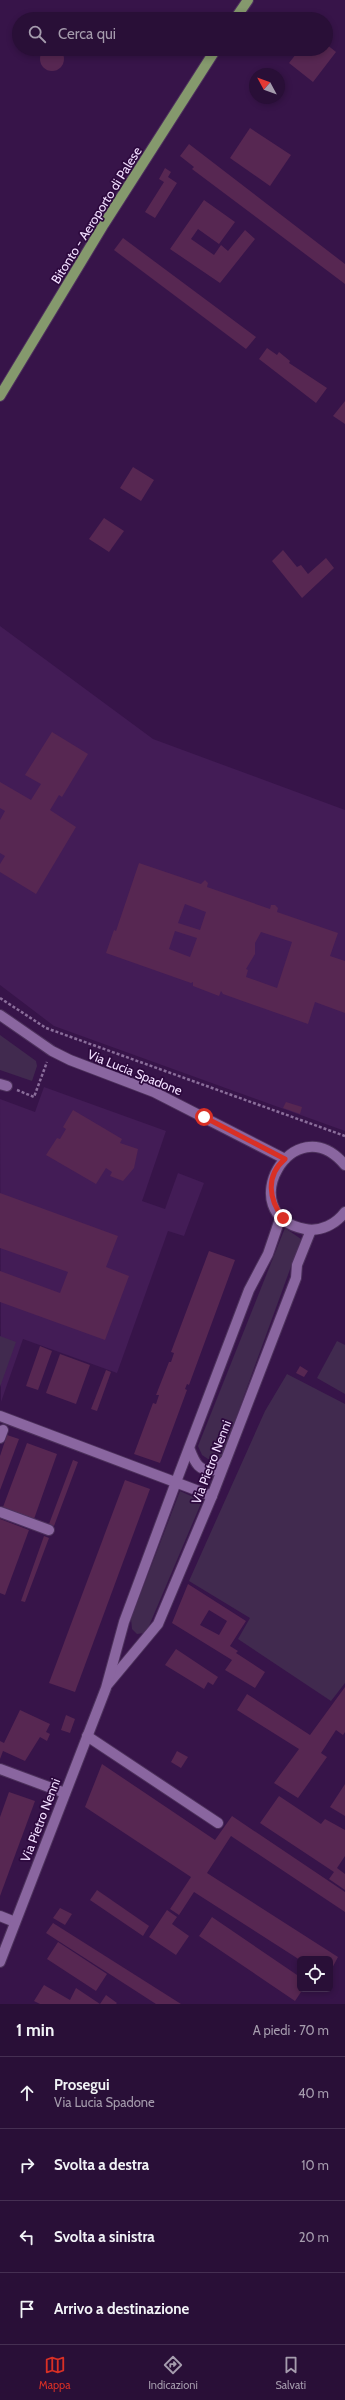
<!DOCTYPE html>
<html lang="it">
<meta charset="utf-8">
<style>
:root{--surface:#290f37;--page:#31183f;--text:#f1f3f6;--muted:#a59cad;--line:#452f52;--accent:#d93025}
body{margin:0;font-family:Cabin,sans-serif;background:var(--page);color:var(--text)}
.controls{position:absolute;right:12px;bottom:12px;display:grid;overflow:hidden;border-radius:6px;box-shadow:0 2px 6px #0003}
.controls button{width:36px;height:36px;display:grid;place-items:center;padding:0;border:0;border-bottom:1px solid var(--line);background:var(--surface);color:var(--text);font:20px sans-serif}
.compass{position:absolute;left:249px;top:68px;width:36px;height:36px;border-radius:50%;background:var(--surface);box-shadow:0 2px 6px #0003;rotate:311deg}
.stop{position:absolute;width:12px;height:12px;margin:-9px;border:3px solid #d93025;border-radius:50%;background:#fff}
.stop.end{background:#d93025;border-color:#fff;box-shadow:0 1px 4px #0008}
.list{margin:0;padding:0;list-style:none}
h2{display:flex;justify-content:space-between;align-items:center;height:52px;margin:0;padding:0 16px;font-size:17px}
h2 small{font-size:13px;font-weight:400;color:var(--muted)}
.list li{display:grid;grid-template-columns:26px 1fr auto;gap:12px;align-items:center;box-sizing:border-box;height:72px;padding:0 16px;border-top:1px solid var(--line)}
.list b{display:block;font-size:15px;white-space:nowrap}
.list p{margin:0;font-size:13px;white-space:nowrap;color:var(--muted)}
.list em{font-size:13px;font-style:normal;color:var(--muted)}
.icon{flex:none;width:22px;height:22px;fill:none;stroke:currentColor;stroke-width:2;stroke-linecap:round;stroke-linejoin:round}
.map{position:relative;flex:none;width:345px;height:2004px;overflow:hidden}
.search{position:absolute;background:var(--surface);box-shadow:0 2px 6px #0003;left:12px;right:12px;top:12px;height:44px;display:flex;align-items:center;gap:10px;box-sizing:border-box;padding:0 14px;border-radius:22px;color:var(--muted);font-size:15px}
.sheet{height:340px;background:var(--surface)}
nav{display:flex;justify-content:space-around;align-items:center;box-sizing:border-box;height:56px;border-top:1px solid var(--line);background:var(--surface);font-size:11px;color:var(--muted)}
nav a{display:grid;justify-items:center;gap:2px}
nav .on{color:var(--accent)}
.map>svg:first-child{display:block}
</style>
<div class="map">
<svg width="345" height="2004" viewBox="0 0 345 2004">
<rect width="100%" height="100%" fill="#371449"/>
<g fill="#431c56">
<polygon points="0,626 153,739 345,810 345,1131 54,1026 0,985"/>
<polygon points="44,1087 166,1131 142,1201 165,1209 178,1173 204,1183 184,1236 168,1231 117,1373 23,1339 1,1402 0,1099 35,1112"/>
</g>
<g fill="#412a4f">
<polygon points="0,1035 36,1061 37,1066 32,1081 0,1070"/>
<polygon points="285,1228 301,1239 221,1459 211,1461 202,1455 198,1446"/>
<polygon points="0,1336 16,1342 0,1387"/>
<polygon points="337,1341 345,1345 345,1394 317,1378"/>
<polygon points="287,1374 345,1404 345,1683 331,1701 238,1639 250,1618 189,1581 265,1411"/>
<polygon points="180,1491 202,1501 149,1626 144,1633 137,1634 132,1629 131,1619"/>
</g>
<g fill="#572752" fill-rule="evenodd">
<polygon points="326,44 336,52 313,82 289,63 300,49 326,49"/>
<circle cx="52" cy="59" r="12"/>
<polygon points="250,128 291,155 270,186 230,158"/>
<polygon points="189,144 345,264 345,284 192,169 194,167 180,156"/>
<polygon points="165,168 171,172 168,177 177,183 155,218 145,212 164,182 159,179"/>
<polygon points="204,200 235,222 219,244 198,229 191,239 214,255 221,245 228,251 245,230 255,239 220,283 170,249"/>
<polygon points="123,238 256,337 246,349 114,250"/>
<polygon points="267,348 277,355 279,352 290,361 289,363 327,388 316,403 259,359"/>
<polygon points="345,401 345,424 333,416"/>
<polygon points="133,467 154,480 141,501 120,488"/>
<polygon points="104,518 124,531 109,552 89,539"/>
<polygon points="283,550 297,567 301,565 308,574 326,558 334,568 302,598 272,561"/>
<polygon points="52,732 88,754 62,797 59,795 50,810 76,827 36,894 0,872 0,864 5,856 0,853 0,820 5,811 0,808 0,782 31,800 41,784 25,775"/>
<path d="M139,863L201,884L205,880L208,883L207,887L270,909L271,905H275L278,908L277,912L338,933L330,956L345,961V1013L315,1002L308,1024L223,994L221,991L219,996L193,986V982L191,983L106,953L114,930L116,931ZM185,904L206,912L200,930L178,923ZM175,931L197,938L190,957L169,949ZM261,932L292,942L277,988L246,977L248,970L246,969L255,954V943Z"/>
<polygon points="286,1102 302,1107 300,1114 283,1108"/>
<polygon points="73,1110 122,1139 120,1143 138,1149 134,1168 123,1181 110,1176 112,1172 106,1168 96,1184 46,1155 57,1138 60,1139 66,1129 63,1127"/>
<polygon points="0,1193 118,1236 106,1267 129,1276 105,1340 0,1302 0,1271 60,1293 68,1272 0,1248"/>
<polygon points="209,1251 235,1260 189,1385 187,1384 185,1389 187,1390 160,1463 134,1454 153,1403 156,1404 159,1395 156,1395 169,1362 171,1362 174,1353 171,1352"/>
<polygon points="40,1346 52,1351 38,1390 26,1386"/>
<polygon points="60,1354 90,1365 76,1404 46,1393"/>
<polygon points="300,1366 308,1371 304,1377 296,1373"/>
<polygon points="106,1370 111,1372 97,1411 91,1409"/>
<polygon points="7,1435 19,1439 0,1490 0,1456"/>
<polygon points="27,1443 57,1454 34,1519 3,1507"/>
<polygon points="73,1460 78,1462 54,1526 49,1524"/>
<polygon points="125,1480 150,1489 75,1692 49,1683"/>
<polygon points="0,1519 29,1530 5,1595 0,1593"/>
<polygon points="44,1536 49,1538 25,1602 21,1601"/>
<path d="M188,1584L246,1621L230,1646L238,1651L236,1653L265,1672L255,1688L225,1670L232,1660L172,1623ZM209,1610L227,1621L219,1635L200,1625Z"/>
<polygon points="176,1649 218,1677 213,1685 208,1682 204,1689 165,1665"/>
<polygon points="345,1687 345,1732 343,1735 336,1730 321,1753 327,1757 298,1798 274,1783 299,1749 237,1710 247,1694 310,1735"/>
<polygon points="20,1710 50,1724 46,1732 50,1734 47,1741 40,1737 25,1761 3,1751 0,1759 0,1741 4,1743"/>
<polygon points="66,1715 75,1719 70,1733 61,1730"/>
<polygon points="177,1751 188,1757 181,1768 171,1762"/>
<polygon points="102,1764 215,1840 232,1816 345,1892 345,1912 231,1836 207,1873 338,1957 330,1972 330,1959 300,1960 194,1892 179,1915 170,1909 191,1877 85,1807"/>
<polygon points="345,1784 345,1816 330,1807"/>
<polygon points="9,1792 35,1801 0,1896 0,1817"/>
<polygon points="279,1796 321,1824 325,1819 345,1830 345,1856 337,1868 345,1874 345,1890 329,1879 334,1872 260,1823"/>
<polygon points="97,1890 149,1926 143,1936 90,1900"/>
<polygon points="60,1908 72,1914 65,1925 53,1918"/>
<polygon points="167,1910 177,1917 172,1924 189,1936 176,1955 149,1937"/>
<polygon points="212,1917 300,1977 300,1989 303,1989 295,2001 199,1936"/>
<polygon points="53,1923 181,2004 156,2004 46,1933"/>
<polygon points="58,1942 107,1974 96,1991 47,1959"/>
<polygon points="44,1985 70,2000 76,1988 100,2004 106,1995 117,2003 116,2004 40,2004 34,2001"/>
</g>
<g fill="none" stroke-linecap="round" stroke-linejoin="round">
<defs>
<g id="minor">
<polyline points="0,1015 52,1051 70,1060 154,1092 285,1159"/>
<polyline points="0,1084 7,1086"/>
<path d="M345,1165C293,1104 231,1215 305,1229C321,1232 336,1224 345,1212"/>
<polyline points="0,1416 212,1496"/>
<polyline points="0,1438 3,1430"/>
<path d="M190,1450C195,1463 199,1472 215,1470L225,1461"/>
<polyline points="0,1512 49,1530"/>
<polyline points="108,1684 158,1624 212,1496 296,1278 297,1265 311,1230"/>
<polyline points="87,1736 218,1823"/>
<polyline points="0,1769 65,1793"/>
<polyline points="0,1916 15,1922"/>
<polyline points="0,1962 106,1688 124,1622 176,1482 249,1290 268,1254 281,1216"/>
</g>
<g id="major">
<polyline points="235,19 248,0"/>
<polyline points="0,396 104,224 216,49"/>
</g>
</defs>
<use href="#minor" stroke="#4d315c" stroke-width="12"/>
<use href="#major" stroke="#4d315c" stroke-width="12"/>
<g stroke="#8a6d9a" stroke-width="2.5" stroke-dasharray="3 2" stroke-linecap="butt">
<polyline points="0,998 46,1028 345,1136"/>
<polyline points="17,1090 34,1097 47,1062"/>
</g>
<use href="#minor" stroke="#8a66a0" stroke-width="10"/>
<use href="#major" stroke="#85996d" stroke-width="10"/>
</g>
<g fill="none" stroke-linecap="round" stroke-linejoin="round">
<path stroke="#d93025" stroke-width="5" d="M204,1117L285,1159C265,1176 269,1200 283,1218"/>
</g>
<g text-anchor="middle" stroke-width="3.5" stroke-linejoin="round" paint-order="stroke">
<g font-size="13" fill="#f2deff" stroke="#2d093e">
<text transform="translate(96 215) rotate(-58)" y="5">Bitonto - Aeroporto di Palese</text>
<text transform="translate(135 1072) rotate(22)" y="5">Via Lucia Spadone</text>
<text transform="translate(211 1462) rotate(-69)" y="5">Via Pietro Nenni</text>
<text transform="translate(40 1820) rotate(-69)" y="5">Via Pietro Nenni</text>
</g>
</g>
</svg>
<div class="controls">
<button><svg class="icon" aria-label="locate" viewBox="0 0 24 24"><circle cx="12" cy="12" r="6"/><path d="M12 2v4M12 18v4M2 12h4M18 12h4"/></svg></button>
</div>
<svg class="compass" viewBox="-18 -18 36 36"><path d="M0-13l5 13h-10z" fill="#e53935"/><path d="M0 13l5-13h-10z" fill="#a59cad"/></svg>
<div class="stop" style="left:204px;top:1117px"></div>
<div class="stop end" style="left:283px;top:1218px"></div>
<div class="search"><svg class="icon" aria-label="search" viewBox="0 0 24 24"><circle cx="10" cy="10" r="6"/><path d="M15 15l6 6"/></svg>Cerca qui</div>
</div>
<section class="sheet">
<h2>1 min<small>A piedi · 70 m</small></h2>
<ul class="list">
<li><svg class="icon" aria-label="ahead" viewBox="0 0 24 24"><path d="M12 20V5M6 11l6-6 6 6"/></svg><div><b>Prosegui</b><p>Via Lucia Spadone</p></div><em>40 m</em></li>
<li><svg class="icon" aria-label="right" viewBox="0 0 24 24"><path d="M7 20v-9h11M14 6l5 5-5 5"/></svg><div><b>Svolta a destra</b></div><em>10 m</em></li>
<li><svg class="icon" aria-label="left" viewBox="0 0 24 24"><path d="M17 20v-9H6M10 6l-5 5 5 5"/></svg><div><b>Svolta a sinistra</b></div><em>20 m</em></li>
<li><svg class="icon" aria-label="arrive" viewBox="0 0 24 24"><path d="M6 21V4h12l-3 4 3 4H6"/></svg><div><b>Arrivo a destinazione</b></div></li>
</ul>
</section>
<nav>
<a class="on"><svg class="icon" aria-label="map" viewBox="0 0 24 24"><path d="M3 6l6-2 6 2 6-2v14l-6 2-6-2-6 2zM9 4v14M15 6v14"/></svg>Mappa</a>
<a><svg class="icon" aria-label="directions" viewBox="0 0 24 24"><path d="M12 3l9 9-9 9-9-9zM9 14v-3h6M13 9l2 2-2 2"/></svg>Indicazioni</a>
<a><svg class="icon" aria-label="saved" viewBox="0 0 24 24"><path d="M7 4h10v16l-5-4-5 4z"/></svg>Salvati</a>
</nav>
